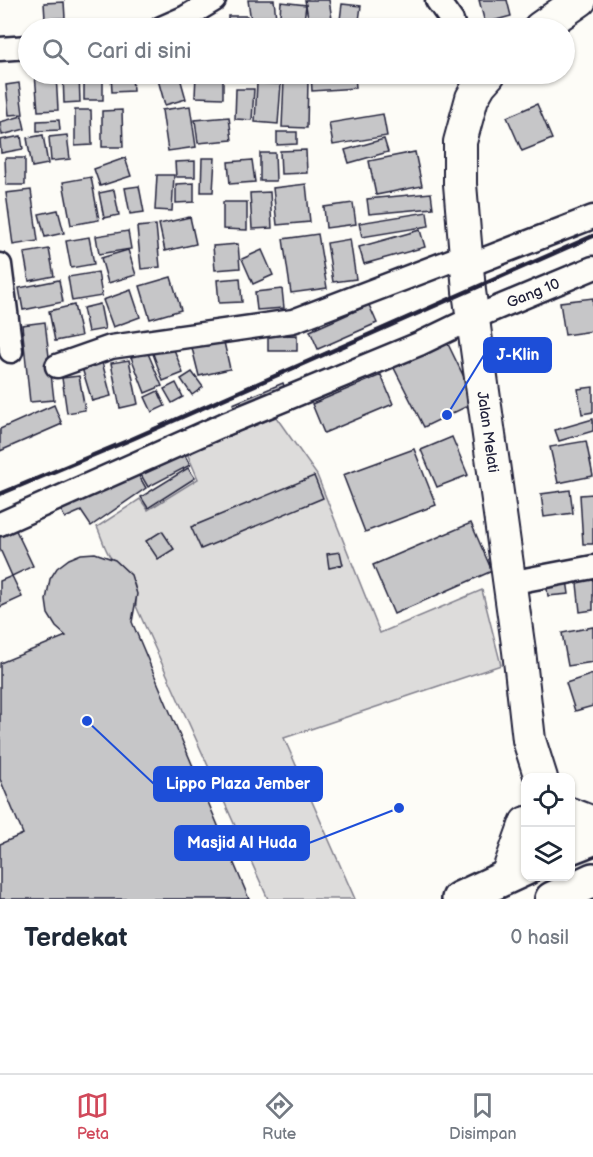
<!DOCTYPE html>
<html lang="id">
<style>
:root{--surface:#fff;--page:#f2f2f3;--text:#1f2937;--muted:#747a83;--line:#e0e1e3;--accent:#d1495b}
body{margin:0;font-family:"Balsamiq Sans",sans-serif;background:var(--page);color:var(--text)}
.controls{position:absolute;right:18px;bottom:18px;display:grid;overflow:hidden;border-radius:12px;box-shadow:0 2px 4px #0004}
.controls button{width:54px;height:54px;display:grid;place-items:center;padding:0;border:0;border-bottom:2px solid var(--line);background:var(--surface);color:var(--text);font:30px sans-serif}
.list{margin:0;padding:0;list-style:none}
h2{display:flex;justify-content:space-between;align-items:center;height:78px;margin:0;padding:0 24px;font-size:26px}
h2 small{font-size:20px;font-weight:400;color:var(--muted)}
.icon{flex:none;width:33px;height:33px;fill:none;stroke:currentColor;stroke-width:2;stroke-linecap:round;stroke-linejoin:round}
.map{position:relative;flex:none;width:593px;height:899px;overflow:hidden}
.search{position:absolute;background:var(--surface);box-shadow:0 2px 4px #0004;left:18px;right:18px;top:18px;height:66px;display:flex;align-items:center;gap:15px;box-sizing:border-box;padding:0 21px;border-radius:33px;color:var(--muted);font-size:22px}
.sheet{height:174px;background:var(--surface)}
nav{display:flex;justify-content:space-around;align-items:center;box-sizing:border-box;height:84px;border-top:2px solid var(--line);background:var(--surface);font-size:16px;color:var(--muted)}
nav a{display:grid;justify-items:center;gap:3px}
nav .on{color:var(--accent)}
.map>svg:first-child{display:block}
</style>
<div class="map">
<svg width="593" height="899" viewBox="0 0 593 899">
<rect width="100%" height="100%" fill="#fdfcf7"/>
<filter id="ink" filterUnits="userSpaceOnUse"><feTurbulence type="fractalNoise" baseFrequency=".0167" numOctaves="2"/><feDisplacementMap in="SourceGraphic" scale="12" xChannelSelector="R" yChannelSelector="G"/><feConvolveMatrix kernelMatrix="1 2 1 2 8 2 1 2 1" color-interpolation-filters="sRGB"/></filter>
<g filter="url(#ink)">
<path fill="#dddcdb" stroke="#807f8b" stroke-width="1.5" d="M276,417L317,475L380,633L482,590L501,665L284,738L355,899H268L136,606C139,578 128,575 111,558C105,551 101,535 97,527L140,499L148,510L198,479L187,453Z"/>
<g fill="#c6c6c8" stroke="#22223b" stroke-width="1.5">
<polygon points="248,0 274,0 276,18 251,21"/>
<polygon points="305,0 329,0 332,19 309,23"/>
<polygon points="479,0 507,0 511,16 485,23"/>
<polygon points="64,2 65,18 45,19 44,3"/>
<polygon points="281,2 306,5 303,28 279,28"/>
<polygon points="342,4 361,6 358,28 339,28"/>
<rect x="228" y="16" width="19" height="12"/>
<polygon points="35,74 56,74 58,110 38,111"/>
<polygon points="63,74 79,74 80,102 64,103"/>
<rect x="84" y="74" width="19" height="26"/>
<polygon points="111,74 132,74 133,91 112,92"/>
<polygon points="165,74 179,74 186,99 165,105 157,76"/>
<polygon points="196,74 223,74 223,98 195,97"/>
<polygon points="311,74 355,74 356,88 312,91"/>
<polygon points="284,79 308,80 307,128 282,127"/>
<polygon points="19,83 23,114 9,115 6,85"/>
<polygon points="257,83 281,84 278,124 255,122"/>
<polygon points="236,89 254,89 252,120 235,119"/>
<polygon points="537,104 552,139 522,151 507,117"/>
<polygon points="190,106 196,147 168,151 162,110"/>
<polygon points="75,110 91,110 92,145 75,146"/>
<polygon points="122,110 123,147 102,147 102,111"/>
<polygon points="383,114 387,136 333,145 329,123"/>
<polygon points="22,116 25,129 2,135 0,122"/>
<polygon points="229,117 232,140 198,143 195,120"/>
<polygon points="59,120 60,130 37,131 37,121"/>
<polygon points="277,132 297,132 297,144 277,145"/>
<polygon points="43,135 48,164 32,167 27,138"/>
<polygon points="67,135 70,159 51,161 49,137"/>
<polygon points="21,136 23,149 1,153 0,140"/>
<polygon points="384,139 388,152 349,163 345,150"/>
<polygon points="306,150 307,173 281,174 280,151"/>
<polygon points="415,152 422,186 376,195 369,161"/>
<polygon points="260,153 275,153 276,181 260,181"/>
<polygon points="5,158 25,158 25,185 6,185"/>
<polygon points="125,158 131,176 100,186 94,169"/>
<polygon points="202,158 215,158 213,192 201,192"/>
<polygon points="252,160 255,182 230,184 228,162"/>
<polygon points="195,161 195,177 176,177 175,162"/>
<polygon points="157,175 174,175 172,211 155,210"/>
<polygon points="91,177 99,220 71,225 63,182"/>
<polygon points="194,183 194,202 176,203 176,184"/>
<polygon points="306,184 310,222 277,225 273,188"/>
<polygon points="139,186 144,212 130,214 125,188"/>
<polygon points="31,190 38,241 13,245 6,193"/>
<polygon points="114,190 119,215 104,218 99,193"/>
<polygon points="270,192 272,228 252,229 250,193"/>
<polygon points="431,193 433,208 369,214 367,199"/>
<polygon points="223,202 247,202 247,230 223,229"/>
<polygon points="353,203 356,224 326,228 324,207"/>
<polygon points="58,210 64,233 45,237 39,214"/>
<polygon points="427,212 429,226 362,237 359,223"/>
<polygon points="190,217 196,244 165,251 159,224"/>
<polygon points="156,225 160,267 141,269 137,227"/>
<polygon points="420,230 425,247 364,264 359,247"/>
<polygon points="128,231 131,249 99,254 96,236"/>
<polygon points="318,234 327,288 291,293 283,239"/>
<polygon points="89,237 94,264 71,268 66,241"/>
<polygon points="350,239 356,279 333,282 327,243"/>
<polygon points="238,244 240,268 215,270 213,246"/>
<polygon points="49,249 54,276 29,281 24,253"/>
<polygon points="128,250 136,275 108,283 101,258"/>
<polygon points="262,250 273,275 253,284 242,259"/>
<polygon points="98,272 102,296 72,301 68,277"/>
<polygon points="171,277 181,310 150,319 140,286"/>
<polygon points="240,278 242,302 219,303 217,280"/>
<polygon points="59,280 63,302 23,310 19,288"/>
<polygon points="282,289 284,308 257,310 255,292"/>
<polygon points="131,290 140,317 113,327 103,300"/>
<polygon points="593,298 593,331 565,335 560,302"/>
<polygon points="100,304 105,329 88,332 83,308"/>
<polygon points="74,305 81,336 55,341 49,311"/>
<polygon points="369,305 377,323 318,349 310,331"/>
<polygon points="45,322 54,400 30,402 22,325"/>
<polygon points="222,333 230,369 199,376 190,340"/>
<polygon points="297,335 297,351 268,351 268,336"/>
<polygon points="446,340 476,402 424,427 393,366"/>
<polygon points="172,344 183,373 163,381 152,351"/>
<polygon points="147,351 162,386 145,393 131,357"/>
<polygon points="129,360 138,404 120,408 111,363"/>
<polygon points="102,362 111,396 92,401 82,368"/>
<polygon points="192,372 203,387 192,395 181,379"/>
<polygon points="381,375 393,404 324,433 312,404"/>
<polygon points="79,376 85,410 67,413 62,378"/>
<polygon points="176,383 183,397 172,403 164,389"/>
<polygon points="283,383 287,394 238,415 233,404"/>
<polygon points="593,387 593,412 582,414 578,389"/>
<polygon points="158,391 165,406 152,412 145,397"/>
<polygon points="54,405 62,424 0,451 0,429"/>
<polygon points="593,419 593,431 559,441 555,430"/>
<polygon points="452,437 468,475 437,487 421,450"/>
<polygon points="586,441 593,476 558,483 550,447"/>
<polygon points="180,446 190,465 148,487 137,468"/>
<polygon points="414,449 436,505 365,532 343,475"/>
<polygon points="188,468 195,478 148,508 141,497"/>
<polygon points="135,469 146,488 91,526 81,511 65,518 59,506"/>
<polygon points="314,476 323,498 201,549 191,527"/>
<polygon points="570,490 573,513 544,517 541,494"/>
<polygon points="593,494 593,544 583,544 580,495"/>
<polygon points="12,522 33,566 12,576 0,549 0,528"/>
<polygon points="471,523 492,571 394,614 373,565"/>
<polygon points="162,531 174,549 158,559 146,541"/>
<polygon points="340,552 343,565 329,568 327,554"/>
<polygon points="95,553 115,560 131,575 137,594 132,622 249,899 0,899 0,844 23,834 0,779 0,663 66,636 56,627 48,614 46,600 50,579 57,568 69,559 81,554"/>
<polygon points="593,571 593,610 580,612 576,574"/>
<polygon points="12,576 22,597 0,607 0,581"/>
<polygon points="567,580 569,594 548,596 546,582"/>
<polygon points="593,627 593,662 568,666 562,633"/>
<polygon points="593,674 593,706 575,711 566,683"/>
</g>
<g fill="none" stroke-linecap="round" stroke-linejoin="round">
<defs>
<g id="street">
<polyline points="437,0 452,21 454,28"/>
<polyline points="161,28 186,17 214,0"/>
<polyline points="0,49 28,47"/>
<polyline points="0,265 11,351"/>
<polyline points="467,266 593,217"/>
<polyline points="57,366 111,347 293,321 466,255"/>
<polyline points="0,524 225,424 419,344 473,318 593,268"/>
<polyline points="509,583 593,567"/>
</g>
<g id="secondary">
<polyline points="540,28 580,0"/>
<polyline points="489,74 480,84 472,98 460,142 460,184 469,291 519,651 529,740 541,778"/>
<polyline points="570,814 593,823"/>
<polyline points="507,876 526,823"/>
</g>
<g id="highway">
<polyline points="570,847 593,838"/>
<polyline points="459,899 526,868"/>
<polyline points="552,899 593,880"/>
</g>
</defs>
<use href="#street" stroke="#22223b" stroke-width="27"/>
<use href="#secondary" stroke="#22223b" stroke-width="36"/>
<use href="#highway" stroke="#22223b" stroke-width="38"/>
<use href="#street" stroke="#fdfcf7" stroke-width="22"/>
<use href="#secondary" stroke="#fdfcf7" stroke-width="32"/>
<use href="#highway" stroke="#fdfcf7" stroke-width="33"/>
<polyline stroke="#22223b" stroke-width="4.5" points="0,494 132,439 593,236"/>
</g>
</g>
<g text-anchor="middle" stroke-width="4.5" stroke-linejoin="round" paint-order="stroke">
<g font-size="15" fill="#22223b" stroke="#fdfcf7">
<text transform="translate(533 293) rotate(-22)" y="5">Gang 10</text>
<text transform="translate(488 432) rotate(82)" y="5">Jalan Melati</text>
</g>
</g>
<path fill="none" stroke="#1d4ed8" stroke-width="2" d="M447 415L484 355M87 721L154 784M399 808L309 843"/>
<g fill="#1d4ed8" stroke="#fdfcf7" stroke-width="2">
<circle cx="447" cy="415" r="6"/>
<circle cx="87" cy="721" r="6"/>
<circle cx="399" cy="808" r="6"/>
</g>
<g fill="#1d4ed8" stroke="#1d4ed8" stroke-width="2">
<rect x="484" y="338" width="67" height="34" rx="6"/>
<rect x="154" y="767" width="168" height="34" rx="6"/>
<rect x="175" y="826" width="134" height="34" rx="6"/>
</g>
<g font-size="16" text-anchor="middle" font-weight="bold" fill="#fff">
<text x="518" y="360">J-Klin</text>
<text x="238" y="789">Lippo Plaza Jember</text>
<text x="242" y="848">Masjid Al Huda</text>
</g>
</svg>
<div class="controls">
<button><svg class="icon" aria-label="locate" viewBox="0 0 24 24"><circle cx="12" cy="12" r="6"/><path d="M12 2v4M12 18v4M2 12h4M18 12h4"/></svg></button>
<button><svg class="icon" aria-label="layers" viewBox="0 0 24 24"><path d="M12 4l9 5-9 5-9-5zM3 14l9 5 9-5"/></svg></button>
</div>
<div class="search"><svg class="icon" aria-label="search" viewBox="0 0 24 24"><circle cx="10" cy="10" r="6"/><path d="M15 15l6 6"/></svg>Cari di sini</div>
</div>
<section class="sheet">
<h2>Terdekat<small>0 hasil</small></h2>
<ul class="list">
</ul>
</section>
<nav>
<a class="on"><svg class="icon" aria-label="map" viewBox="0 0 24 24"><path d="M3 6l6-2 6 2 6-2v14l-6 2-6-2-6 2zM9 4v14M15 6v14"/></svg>Peta</a>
<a><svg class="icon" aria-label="directions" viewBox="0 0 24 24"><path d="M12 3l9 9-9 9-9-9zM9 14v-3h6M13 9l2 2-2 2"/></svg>Rute</a>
<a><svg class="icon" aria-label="saved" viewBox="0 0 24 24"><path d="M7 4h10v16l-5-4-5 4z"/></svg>Disimpan</a>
</nav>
